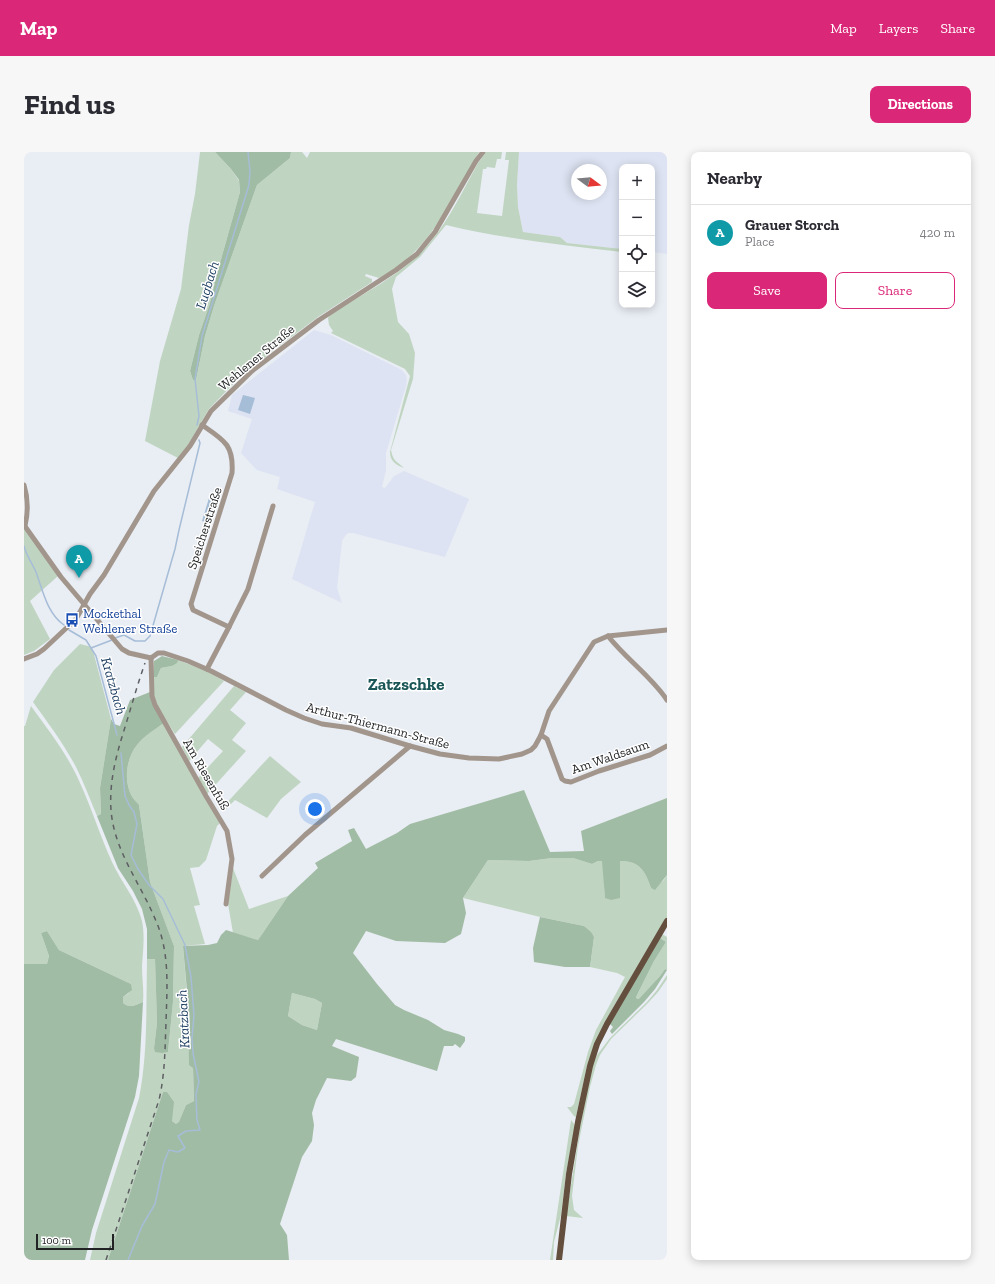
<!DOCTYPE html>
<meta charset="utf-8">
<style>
:root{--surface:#fff;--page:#f7f7f7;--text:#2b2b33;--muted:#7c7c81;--line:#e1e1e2;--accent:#db2777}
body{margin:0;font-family:"Zilla Slab",serif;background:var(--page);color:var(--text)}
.controls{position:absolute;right:12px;top:12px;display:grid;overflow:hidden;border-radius:8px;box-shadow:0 2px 10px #0003}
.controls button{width:36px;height:36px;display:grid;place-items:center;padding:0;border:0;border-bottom:1px solid var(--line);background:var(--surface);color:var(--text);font:20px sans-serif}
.compass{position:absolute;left:547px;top:12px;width:36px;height:36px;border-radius:50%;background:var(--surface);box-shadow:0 2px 10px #0003;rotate:106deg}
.scale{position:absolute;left:12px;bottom:10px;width:78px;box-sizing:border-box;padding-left:4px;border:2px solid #212325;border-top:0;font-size:11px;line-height:14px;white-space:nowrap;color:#212325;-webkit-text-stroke:3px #fff;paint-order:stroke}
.you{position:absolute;left:291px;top:657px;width:14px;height:14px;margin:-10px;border:3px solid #fff;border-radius:50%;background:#1a73e8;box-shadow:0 0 0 6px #1a73e833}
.badge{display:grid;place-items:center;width:26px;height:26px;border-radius:50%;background:var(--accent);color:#fff;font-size:13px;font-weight:700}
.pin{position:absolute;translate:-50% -33px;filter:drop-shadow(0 1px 2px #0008)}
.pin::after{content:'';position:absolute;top:21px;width:14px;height:12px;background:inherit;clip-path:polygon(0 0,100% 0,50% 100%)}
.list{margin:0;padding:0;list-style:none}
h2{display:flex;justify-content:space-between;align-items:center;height:52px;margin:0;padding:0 16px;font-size:17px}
h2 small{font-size:13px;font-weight:400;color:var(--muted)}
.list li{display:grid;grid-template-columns:26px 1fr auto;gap:12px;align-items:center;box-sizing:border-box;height:56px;padding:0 16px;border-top:1px solid var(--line)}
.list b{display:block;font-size:15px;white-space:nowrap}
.list p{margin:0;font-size:13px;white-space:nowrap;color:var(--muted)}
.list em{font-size:13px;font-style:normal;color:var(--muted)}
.actions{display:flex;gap:8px;padding:12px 16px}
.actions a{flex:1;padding:9px 0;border:1px solid var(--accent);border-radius:8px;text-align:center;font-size:14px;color:var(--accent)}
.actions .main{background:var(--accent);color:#fff}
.icon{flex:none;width:22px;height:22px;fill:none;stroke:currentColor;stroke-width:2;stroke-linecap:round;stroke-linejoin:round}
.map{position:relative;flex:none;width:643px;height:1108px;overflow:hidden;border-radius:8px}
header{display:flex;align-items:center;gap:24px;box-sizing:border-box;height:56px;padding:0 20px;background:var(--accent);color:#fff}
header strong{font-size:19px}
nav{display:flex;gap:22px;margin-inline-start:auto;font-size:14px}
.intro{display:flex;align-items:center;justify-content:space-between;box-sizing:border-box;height:96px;padding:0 24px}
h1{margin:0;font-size:28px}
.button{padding:10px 18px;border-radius:8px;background:var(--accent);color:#fff;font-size:14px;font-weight:700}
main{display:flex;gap:24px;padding:0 24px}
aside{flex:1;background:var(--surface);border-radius:8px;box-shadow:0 2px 10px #0003}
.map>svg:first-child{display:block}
</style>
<header>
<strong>Map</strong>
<nav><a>Map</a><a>Layers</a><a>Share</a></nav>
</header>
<div class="intro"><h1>Find us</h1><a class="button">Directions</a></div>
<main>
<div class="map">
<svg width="643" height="1108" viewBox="0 0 643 1108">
<rect width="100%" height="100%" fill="#e9edf4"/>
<g fill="#dde3f2" fill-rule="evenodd">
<path d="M495,0H643V102L628,100V15H598V97L543,91L536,85L499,80L494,55L493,32ZM553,18H577V42H553Z"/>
<polygon points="290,178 307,183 378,218 382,223 383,228 382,234 362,301 362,318 358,335 361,336 370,324 380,319 445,347 421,405 329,381 324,381 321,384 318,389 313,436 318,451 268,427 291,350 253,337 256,325 233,318 217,301 228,267 204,259 208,243"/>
</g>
<g fill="#c0d5c1">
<path d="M176,0H191L207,17L215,29L216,40L194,118L186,151L175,183L166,219L169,228H172L181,184L190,154L233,33L266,6L267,0H278L283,6L286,0H455C428,46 406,101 355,126L342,122L341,124L348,127V130L294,165L250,198L220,223L219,220L217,221L216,225L185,257L164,293L154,306L121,289L136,209L157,137L165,73L171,42Z"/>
<path d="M462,0H478L477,7H473L471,16L463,15L462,17H459L453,61L478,64L485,8H481L482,0H495L493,33L494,55L499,80L536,85L543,91L598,97V100C539,93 480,87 422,73L396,105L372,125L368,137L374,170L385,182L391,201L389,227L367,298C369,310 374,310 380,316C372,313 366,309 366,300L386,224L381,217L307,181L309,179L305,173L304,166L307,162C337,143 378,122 401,96C423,73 439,38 454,11Z"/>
<polygon points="0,376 34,424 6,449 26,487 10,499 0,503"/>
<path d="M56,492L68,495L87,567L76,636L77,662L73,664C66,647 60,631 52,615C40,592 24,571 9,550L30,518Z"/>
<polygon points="154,508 185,520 200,529 151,582 136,559 130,545 129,525 133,525 137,516 148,514"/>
<polygon points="210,534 222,540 206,558 222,571 208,588 222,599 183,642 174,626 199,599 184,587 165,609 158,595"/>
<path d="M7,554C25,579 44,603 56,631C68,657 76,684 88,710C97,730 112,746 118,769C121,784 119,799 118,814C118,826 120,838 119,850C111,853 107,857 99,851V845L105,841L107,832L35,798L23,779L17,781L25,804L23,812H0V574H1Z"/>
<path d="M140,571L196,671L193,674L182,708L175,715L166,716L176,753L170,754L181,792L159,794L169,916L170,949L162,953L155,971L152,972L148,969L139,940L84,1108H66L72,1081L115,946C124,901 122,854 123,807H131L133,871L130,896L144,900L149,850L150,794L126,730L115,653C113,651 110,648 109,646C99,631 102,606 113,593C120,584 130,578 140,571Z"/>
<polygon points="246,604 277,630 257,647 243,666 211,648 200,659 197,657"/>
<path d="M528,706H549L568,712L574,709H579L581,746H596V709C616,709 621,719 627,736L639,729L643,723V765L589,856L573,886L563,914L552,965L550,964L543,955H547L550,952L564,900L572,878L601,825L593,821L566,815L570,785L560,774L516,765L439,746L464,708L505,709Z"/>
<polygon points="209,716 225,757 264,744 234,788 209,781 204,752"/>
<polygon points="638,782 643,785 643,818 641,817 636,824 615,848 613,847 612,845 630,809 642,790 636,786"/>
<polygon points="643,823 643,827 634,840 623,852 587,887 576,903 572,913 566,935 554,994 548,1044 550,1058 559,1066 542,1064 557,970 568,915 573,903 586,886 623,850 633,838"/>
<polygon points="268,841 291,847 298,851 293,878 278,873 264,864"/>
<polygon points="547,968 551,973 542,1022 537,1063 530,1090 529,1108 526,1108"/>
</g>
<g fill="#a1bca4" fill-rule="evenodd">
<polygon points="191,0 267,0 266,6 233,33 190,154 181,184 172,228 169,228 166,219 175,183 186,151 194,118 216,40 215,28 207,17"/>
<polygon points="138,504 154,508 153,511 148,514 137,516 133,525 129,525 130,509"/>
<path d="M126,540L140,571C130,578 120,584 113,593C102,606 99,631 109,646C110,648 113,650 115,653L126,730L150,794L149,850L144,900L138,901L131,900L130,896L133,871L131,807H123V777L118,757L109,739L94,716L73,664L77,662L76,636L87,567L90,572L96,574L106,548Z"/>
<path d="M500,638L526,700L560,699L557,679L643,646V723L631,738L627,736C621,719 616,709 596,709V746L587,748L581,746L578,709H574L568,712L549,706H528L505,709L464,708L439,746L442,761L437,782L421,791L372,789L342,779L329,801L353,832L371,853L380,858L404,868L420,878L434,882L441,885V889L436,896L431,892L429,894H420L413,919L312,887L308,894L335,905L332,925L327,929L303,926L292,948L288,961L290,973L288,989L278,1005L256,1072L263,1083L265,1108H84L139,940H143L150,950L148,969L152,972L155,970L162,953L170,949L169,916L165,913L164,850L159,794L184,793L193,791L197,783L202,778L234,788L264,744L294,716L291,711L328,689L324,678L330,676L342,697L373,681L386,672ZM268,841L291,847L298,851L293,878L278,873L264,864Z"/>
<polygon points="516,765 560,774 567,780 570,785 566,815 541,815 510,810 509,796"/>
<path d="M23,779L35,798L107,832L108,838L99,845V851C107,857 111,853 119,850L115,924L111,945L68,1078L61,1108H0V812H23L25,804L17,781Z"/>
<polygon points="636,786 642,790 630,809 612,845 613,847 615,847 636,824 641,817 643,818 631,837 620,850 588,882 586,879 589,875 586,872"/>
</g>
<g fill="#a6bdd7">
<polygon points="219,243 231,246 226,262 214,258"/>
<polygon points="185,346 192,348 193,351 186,371 178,369"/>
</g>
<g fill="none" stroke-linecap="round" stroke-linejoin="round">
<g stroke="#a6bdd7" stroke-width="1.5">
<polyline points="173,273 175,264 171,227 178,184 225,33 226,19 224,0"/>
<path d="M0,394C2,403 8,411 12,420C19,439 23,461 40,473"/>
<polyline points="45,478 62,488 72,504 93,583"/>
<polyline points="91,486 100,483 111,489 121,489 126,484 151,397 155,378 176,291 175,288"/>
<polyline points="67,496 88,488"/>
<polyline points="97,601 101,644 105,653 110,660 113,672 107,703 114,717 125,733 139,747 161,793 167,825 170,863 168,886 169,901 175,930 172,942 173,968 176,978 162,979 154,984 161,996 154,1000 145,998 140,1010 131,1052 118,1074 104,1108"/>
</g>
<g stroke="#a2968c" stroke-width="5">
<path d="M178,273C200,288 210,293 208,321L167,452L169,458L205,475L183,517"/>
<path d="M0,333C4,346 4,361 1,374"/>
<polyline points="0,373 37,425 98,497 105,501 127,506 134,501 140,501 164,509 187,519 262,558 280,566 298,572 327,576 386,594 416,602 445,606 475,607 498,602 507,598 511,594 517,583 525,559 570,490 584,484 643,478"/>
<polyline points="205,475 224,437 249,354"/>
<path d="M584,484C602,507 627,524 643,548"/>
<polyline points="127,506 128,544 131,553 182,644 203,679 208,707 202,752"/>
<polyline points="0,507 13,502 20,497 52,467 66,442 80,423 130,339 166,294 187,259 228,219 249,203 295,168 372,118 393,102 411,80 452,9 459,0"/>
<polyline points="517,583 523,587 538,627 541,629 547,630 575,619 626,603 643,594"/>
<polyline points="238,724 281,683 386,594"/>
</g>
<polyline stroke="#644f3f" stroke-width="6" points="535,1108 545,1022 554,970 566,914 573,892 583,872 643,769"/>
<path stroke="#5d5f63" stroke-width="1.5" stroke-dasharray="5 5" stroke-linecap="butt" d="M82,1108L135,948C141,922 141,897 142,870C143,836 146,801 132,769C117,732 90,699 87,658C85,628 93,600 102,572C108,552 114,531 121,511"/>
</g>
<defs>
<symbol id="bus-bare" viewBox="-9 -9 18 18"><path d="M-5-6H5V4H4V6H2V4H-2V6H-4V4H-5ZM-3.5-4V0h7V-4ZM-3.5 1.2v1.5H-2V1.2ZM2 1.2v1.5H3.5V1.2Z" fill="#1a4fb4" stroke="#fff" stroke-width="2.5" paint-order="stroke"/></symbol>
</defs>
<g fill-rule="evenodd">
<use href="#bus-bare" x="38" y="458" width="20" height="20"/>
</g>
<g text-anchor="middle" stroke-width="3" stroke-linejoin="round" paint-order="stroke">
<g font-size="13" fill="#212325" stroke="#fff">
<text transform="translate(232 205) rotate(-40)" y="5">Wehlener Straße</text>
<text transform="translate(180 376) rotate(-72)" y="5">Speicherstraße</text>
<text transform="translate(354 573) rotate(15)" y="5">Arthur-Thiermann-Straße</text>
<text transform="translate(586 604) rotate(-19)" y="5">Am Waldsaum</text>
<text transform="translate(183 622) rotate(60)" y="5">Am Riesenfuß</text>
</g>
<g font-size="13" fill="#164399" stroke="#fff" text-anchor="start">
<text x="59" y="466">Mockethal<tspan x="59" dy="15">Wehlener Straße</tspan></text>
</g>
<g font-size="14" font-style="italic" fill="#193a5e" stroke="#fff">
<text transform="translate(183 133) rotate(-73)" y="5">Lugbach</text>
<text transform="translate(90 534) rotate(74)" y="5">Kratzbach</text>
<text transform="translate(159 867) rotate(-93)" y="5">Kratzbach</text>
</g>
<g font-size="17" font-weight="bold" fill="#1c5757" stroke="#fff">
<text x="382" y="538">Zatzschke</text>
</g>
</g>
</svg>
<div class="controls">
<button>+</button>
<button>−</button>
<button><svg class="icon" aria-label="locate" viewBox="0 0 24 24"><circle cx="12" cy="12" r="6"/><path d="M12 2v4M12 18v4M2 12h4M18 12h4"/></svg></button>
<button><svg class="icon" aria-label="layers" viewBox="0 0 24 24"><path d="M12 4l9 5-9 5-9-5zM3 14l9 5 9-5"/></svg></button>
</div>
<svg class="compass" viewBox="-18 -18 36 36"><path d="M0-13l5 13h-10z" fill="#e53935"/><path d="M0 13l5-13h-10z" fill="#7c7c81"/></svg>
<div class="scale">100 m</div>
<div class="you"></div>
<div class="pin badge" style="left:55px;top:426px;background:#0f9aa8">A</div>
</div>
<aside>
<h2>Nearby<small></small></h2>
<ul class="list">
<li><span class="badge" style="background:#0f9aa8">A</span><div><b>Grauer Storch</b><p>Place</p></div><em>420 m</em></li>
</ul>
<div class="actions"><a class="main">Save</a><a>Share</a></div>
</aside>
</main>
